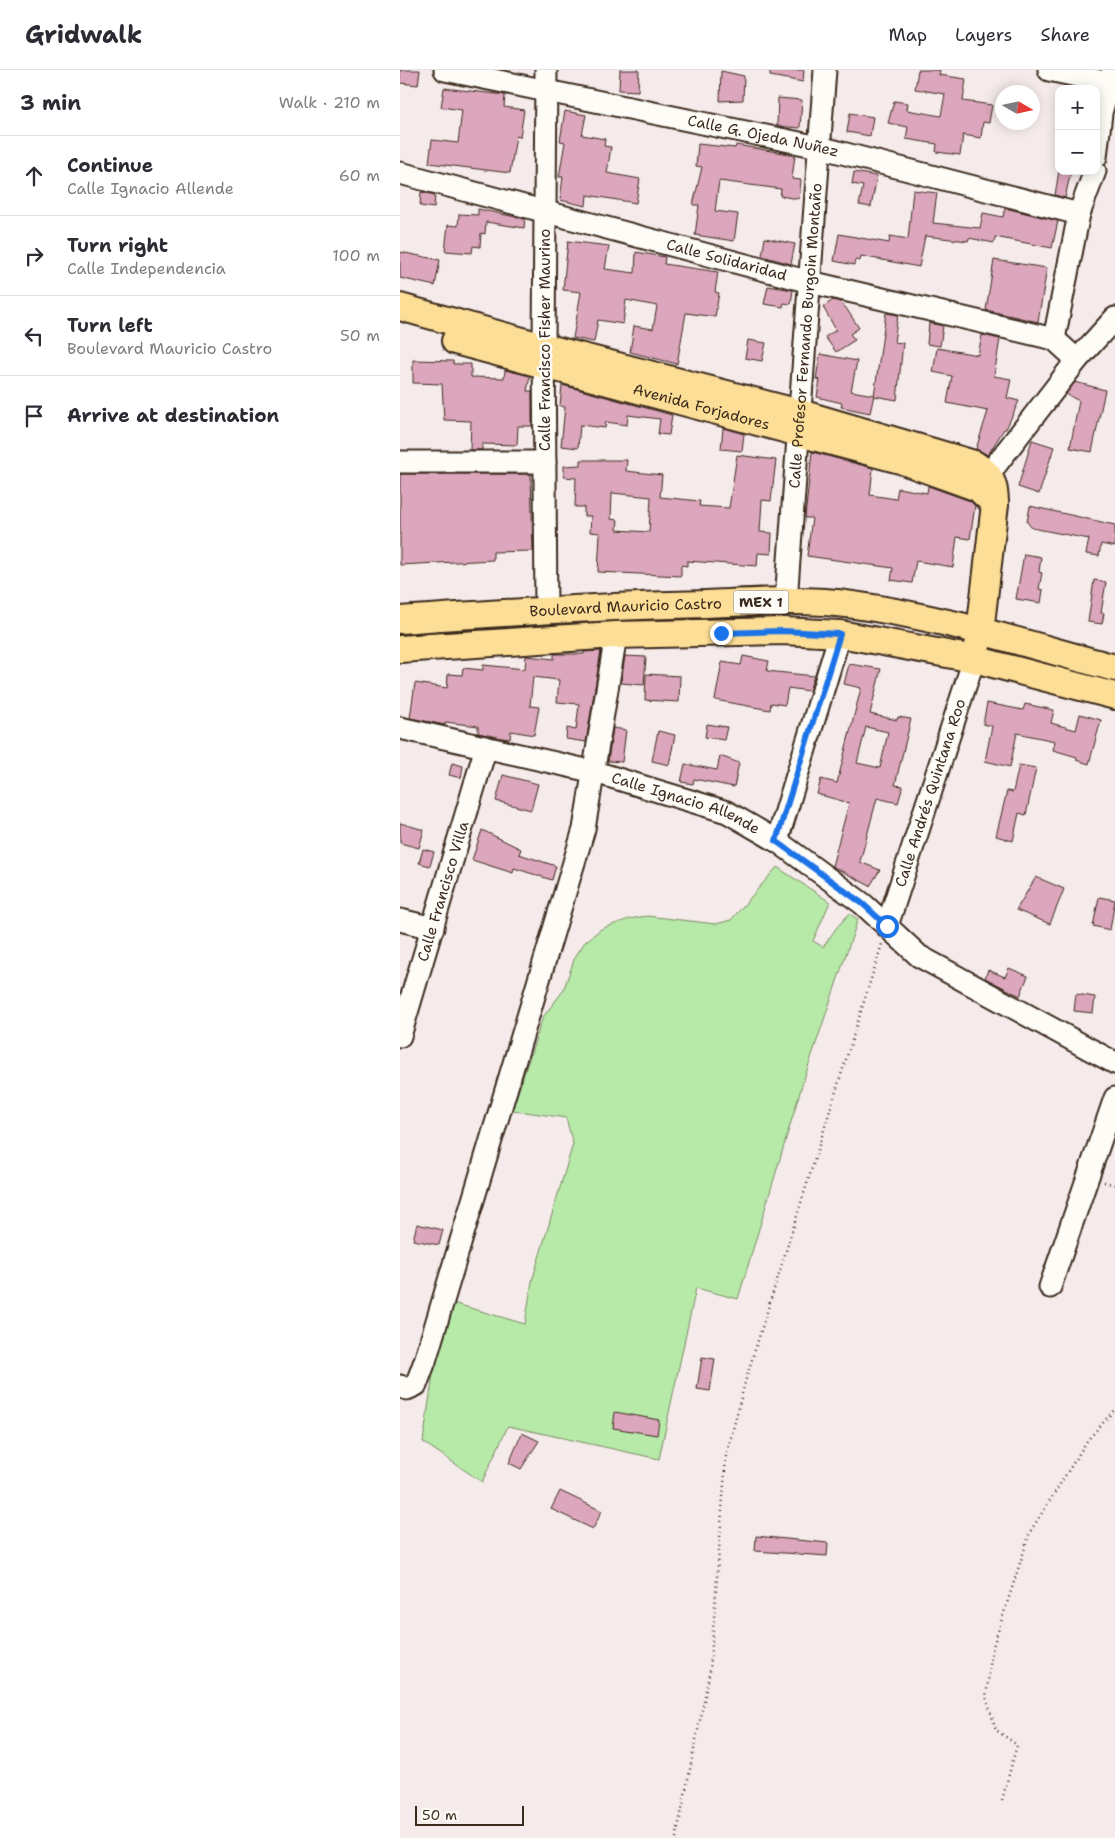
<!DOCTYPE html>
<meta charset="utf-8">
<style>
:root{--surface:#fff;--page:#f2f2f3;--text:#2b2b33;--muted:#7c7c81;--line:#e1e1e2}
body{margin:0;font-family:"Shantell Sans",sans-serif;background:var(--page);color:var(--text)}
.controls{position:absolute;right:15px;top:15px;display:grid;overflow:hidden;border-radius:10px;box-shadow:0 2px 12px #0003}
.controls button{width:45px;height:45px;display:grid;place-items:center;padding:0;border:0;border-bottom:1px solid var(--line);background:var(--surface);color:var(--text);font:25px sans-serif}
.compass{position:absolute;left:595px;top:15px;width:45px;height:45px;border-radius:50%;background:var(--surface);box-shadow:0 2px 12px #0003;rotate:99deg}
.scale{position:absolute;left:15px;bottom:12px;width:109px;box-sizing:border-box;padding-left:5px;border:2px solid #3b2a1e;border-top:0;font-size:14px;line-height:18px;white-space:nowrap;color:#3b2a1e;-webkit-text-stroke:4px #fdfcf7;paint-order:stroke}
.stop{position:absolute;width:15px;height:15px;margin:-11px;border:4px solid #1a73e8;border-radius:50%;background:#fff}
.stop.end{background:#1a73e8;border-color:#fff;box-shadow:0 1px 5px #0008}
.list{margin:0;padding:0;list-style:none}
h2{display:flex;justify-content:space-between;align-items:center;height:65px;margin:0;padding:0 20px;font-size:21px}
h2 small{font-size:16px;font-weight:400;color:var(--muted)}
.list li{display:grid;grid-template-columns:32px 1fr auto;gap:15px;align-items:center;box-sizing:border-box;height:80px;padding:0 20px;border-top:1px solid var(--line)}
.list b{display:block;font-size:19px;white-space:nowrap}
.list p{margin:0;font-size:16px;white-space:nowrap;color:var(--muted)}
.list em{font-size:16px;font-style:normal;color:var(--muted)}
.icon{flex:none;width:28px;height:28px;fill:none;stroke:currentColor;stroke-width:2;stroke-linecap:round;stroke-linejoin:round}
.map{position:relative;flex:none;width:715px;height:1768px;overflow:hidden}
header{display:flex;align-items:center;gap:30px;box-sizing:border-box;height:70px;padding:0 25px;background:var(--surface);border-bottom:1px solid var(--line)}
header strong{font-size:24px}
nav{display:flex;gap:28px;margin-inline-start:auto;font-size:18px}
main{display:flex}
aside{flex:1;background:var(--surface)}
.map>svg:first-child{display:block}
</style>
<header>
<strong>Gridwalk</strong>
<nav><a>Map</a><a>Layers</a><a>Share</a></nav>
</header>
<main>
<aside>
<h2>3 min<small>Walk · 210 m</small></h2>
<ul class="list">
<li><svg class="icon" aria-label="ahead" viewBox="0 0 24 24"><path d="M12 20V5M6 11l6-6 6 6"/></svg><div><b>Continue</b><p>Calle Ignacio Allende</p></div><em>60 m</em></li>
<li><svg class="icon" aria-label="right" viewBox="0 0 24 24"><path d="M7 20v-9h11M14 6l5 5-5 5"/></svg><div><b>Turn right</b><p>Calle Independencia</p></div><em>100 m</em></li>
<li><svg class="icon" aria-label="left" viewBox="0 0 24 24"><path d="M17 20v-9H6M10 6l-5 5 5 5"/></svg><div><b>Turn left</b><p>Boulevard Mauricio Castro</p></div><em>50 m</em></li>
<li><svg class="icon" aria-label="arrive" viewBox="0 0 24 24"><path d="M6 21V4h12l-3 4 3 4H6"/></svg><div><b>Arrive at destination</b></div></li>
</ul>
</aside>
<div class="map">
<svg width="715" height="1768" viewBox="0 0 715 1768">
<rect width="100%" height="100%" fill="#f6ebeb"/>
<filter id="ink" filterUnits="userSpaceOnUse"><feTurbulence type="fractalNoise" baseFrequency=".02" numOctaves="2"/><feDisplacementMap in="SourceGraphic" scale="10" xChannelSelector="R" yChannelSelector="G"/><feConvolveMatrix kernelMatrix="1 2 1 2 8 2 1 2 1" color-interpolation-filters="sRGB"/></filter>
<g filter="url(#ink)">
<polygon fill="#b7e9a9" stroke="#798a64" points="377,797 430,832 413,871 423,877 437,857 449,844 458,849 403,1012 338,1229 296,1218 259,1389 108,1356 82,1412 23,1372 35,1291 53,1233 125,1254 132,1211 173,1074 166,1048 112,1040 143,947 163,921 175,887 185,872 201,859 229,849 247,846 316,854 331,850"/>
<g fill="#dca6bc" stroke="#3b2a1e" fill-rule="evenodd">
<polygon points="0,0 20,0 18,15 0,13"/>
<polygon points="220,0 239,0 238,21 219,20"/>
<polygon points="370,0 404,0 403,12 370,6"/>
<polygon points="518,0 540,0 539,5 566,9 563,31 592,35 589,53 583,52 581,68 563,65 560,85 536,82 537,74 506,69 508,57 488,53 494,31 508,33 507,40 541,46 545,24 515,19"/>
<polygon points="321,1 344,6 343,30 320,31"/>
<polygon points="44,18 105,25 104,37 124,40 120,67 116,66 110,103 29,93 32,70 58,73 62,40 41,37"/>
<polygon points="378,28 402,30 400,58 377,56"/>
<polygon points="165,41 186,45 182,65 205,69 204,76 211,77 207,103 240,109 236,133 187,125 186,136 160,130 163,107 159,107 165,72 160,71"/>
<polygon points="450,43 473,47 470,66 447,62"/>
<polygon points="298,74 335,78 336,75 395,85 392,109 401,110 399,129 380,126 381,119 319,111 315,141 338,144 334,171 295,165 299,135 293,135 302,97 296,96"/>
<polygon points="659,101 671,101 665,128 655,125"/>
<polygon points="454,102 477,106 471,137 459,135 463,116 452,114"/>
<polygon points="513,120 537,123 533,153 580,158 583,143 603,147 605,138 658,151 652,178 595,167 594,173 569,168 568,171 525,166 519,197 461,186 460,191 455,190 454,195 434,191 439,164 489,173 490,166 508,169"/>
<polygon points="21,122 35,125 34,138 20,136"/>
<polygon points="78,139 125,149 124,158 86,152 85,164 81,163 80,177 73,176 72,183 45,181 48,155 58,156 59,144 78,145"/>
<polygon points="365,168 395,174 391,194 362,186"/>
<polygon points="168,171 209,176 205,199 235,203 236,182 265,187 264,194 318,202 315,222 319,223 315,247 286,243 277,294 230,282 234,256 253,259 257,236 226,230 223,254 198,250 194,272 173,268 181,222 163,220"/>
<polygon points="0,182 40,190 35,216 0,208"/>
<polygon points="594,190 647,198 638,252 586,240"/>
<polygon points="368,216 393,220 391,234 384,233 383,237 364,234"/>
<polygon points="433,230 440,232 446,238 459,258 450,264 455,270 436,282 425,267 436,260 423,237"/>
<polygon points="486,243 498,245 494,272 503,273 497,330 474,326"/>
<polygon points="529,253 543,256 540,276 527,274"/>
<polygon points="582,265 600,269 594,306 611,309 607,328 619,331 606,359 604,359 588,385 576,379 588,341 547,333 552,306 533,302 537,278 578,285"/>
<polygon points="348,270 366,273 362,291 345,288"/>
<polygon points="420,284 457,291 451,321 474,325 470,343 441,337 442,333 417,327 420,310 416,309"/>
<polygon points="13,290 53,291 53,294 71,294 71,307 104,308 105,300 130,306 127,321 132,321 132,356 118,356 117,375 82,374 82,380 70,380 71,351 44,350 42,314 13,313"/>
<polygon points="675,312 705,320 692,382 670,378 679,331 666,324"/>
<polygon points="162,315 272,345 269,365 258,364 260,349 228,345 227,355 206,352 205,358 180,355 178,378 161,376 165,337 160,336"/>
<polygon points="323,358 344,364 342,381 321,379"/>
<polygon points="632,370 654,377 639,424 618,417"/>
<polygon points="412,382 473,398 470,425 496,429 498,418 527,423 528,416 570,431 575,436 570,469 557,467 553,497 516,491 512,513 491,510 493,498 407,486 412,448 405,448"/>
<path d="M337,385L376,390L371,431L362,430L360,462L372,463L371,484L358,483L357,496L287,491V496L281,495V506L198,502L200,463L190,462L191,446H184V437H175L176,408L164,407V396L181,395V390H227L226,401L262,405L260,427L300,431L299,436L329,438ZM212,423L251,427L249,462L217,460L218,450L211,449Z"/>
<polygon points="0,404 131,404 133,481 93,482 93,490 0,495"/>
<polygon points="630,436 715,455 715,477 701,474 699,486 686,484 689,469 632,458 627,452"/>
<polygon points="624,484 641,487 639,502 642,503 639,519 643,520 641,533 616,529"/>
<polygon points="694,510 706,512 701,543 704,543 702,554 688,552"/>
<polygon points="201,581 186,672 166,669 167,658 176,660 179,634 157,632 159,610 133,607 130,636 139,637 134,665 111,661 110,669 102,668 78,663 78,656 45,652 45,655 10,648 15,613 47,618 48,604 62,605 63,598 83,600 83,595 125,599 126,586 154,589 154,584 184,584 184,582"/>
<polygon points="225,586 246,587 244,615 221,613"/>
<polygon points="343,586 369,591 367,601 414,606 409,621 388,618 385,635 371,633 370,640 315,630 322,592 341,595"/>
<path d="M449,594L481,599L470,644L497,650L498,647L511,649L495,715L503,716L498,733L477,728L460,792L480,800L470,816L432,796L449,733L417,724L421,709L437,713L461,618L444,614ZM466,657L488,662L480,698L457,693Z"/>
<polygon points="246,604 280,606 279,632 245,630"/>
<polygon points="587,633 623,640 625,634 654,640 651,653 676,660 680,644 701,650 689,694 676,690 677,687 653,680 655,671 617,663 610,697 585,691 592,656 583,654"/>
<polygon points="307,654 327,657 324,670 305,667"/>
<polygon points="213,658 226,660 222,692 208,691"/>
<polygon points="258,661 275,665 269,695 252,691"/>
<polygon points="320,686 339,693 334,717 294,709 293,714 281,712 285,694 317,700"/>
<polygon points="52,693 63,696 61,708 49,705"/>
<polygon points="619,695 636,698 626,745 619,743 613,771 596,766 607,721 613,722"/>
<polygon points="103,705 138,714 131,740 96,731"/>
<polygon points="0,753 24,760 19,778 0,773"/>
<polygon points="82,760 121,779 119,784 156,796 152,810 114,798 113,803 72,790"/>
<polygon points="23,779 34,782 30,796 19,793"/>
<polygon points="636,807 664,819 650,854 616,840"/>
<polygon points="699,827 715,830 710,860 693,856"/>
<polygon points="609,898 628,906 620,926 585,908 588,900 605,907"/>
<polygon points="676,924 695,927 693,943 674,941"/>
<polygon points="17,1154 43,1160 39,1175 13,1170"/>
<polygon points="302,1287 315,1289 310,1321 297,1319"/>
<polygon points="215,1342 259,1350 257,1365 213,1358"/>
<polygon points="122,1363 139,1371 121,1399 109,1393"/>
<polygon points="160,1421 202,1441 193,1459 151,1439"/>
<polygon points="356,1466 428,1473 427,1486 355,1481"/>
</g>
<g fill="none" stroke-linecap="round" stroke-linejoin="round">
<defs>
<g id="minor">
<path id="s1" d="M45,0L419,77L679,144"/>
<polyline points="146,0 144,277 146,540"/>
<polyline points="649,0 709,13"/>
<polyline points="696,87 701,43 713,0"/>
<path id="s2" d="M0,103L410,212L654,269L677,290"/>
<polyline points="654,269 679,144 695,101"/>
<polyline points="0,392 145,392"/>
<polyline points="578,418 677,290 715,248"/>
<path id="s3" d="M386,531L425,0"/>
<path id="s4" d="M0,658L195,702L327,742L377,771L463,834L519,886L715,993"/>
<polyline points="377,771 440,564"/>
<polyline points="0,850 33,858"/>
<path id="s5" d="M487,856L574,589"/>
<path id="s6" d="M0,966L86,677"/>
<polyline points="650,1217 715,1028"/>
<polyline points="0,1316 7,1319 16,1315 25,1291 184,759 216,565"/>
</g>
<g id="major">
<path d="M0,237L144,277L400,343L574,394C591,404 595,414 595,434L580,562L574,589"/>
<path id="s7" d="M55,271L500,390L578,418L595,434"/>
<path id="s8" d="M0,550C102,543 204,536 306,534C355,532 405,528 454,535C542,547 629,575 715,598"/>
<polyline points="0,579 216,565 383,561 440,564 574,589 715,626"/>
</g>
</defs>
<use href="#minor" stroke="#3b2a1e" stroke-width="25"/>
<use href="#major" stroke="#3b2a1e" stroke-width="30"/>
<g stroke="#3b2a1e" stroke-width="2.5" stroke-dasharray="1 4" stroke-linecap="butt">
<polyline points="704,1112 715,1115"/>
<polyline points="602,1730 617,1675 596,1660 586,1627 592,1580 630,1462 687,1371 715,1339"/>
<polyline points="276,1768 310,1601 326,1387 345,1312 482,874"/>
</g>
<use href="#minor" stroke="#fdfcf7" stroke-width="21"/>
<use href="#major" stroke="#fcde96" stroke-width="26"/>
</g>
</g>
<g fill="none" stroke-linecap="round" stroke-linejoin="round" filter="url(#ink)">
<polyline stroke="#1a73e8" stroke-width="6" points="321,563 383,561 440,564 376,771 463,834 487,856"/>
</g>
<g text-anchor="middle" stroke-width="5" stroke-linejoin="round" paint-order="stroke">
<rect fill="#fdfcf7" stroke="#75695f" stroke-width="1" x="333.5" y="520.5" width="55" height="23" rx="4"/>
<g font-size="14" font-weight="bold" fill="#3b2a1e">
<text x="361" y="537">MEX 1</text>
</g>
<g font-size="15" fill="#3b2a1e" stroke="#fdfcf7">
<text dy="5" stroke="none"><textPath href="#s1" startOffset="325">Calle G. Ojeda Nuñez</textPath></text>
<text dy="5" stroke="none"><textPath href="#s2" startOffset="338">Calle Solidaridad</textPath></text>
<text dy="5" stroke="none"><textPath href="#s3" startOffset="266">Calle Profesor Fernando Burgoin Montaño</textPath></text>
<text transform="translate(145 270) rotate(-90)" y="5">Calle Francisco Fisher Maurino</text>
<text dy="5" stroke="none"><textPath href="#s7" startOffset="255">Avenida Forjadores</textPath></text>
<text dy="5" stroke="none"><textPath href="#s8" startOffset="226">Boulevard Mauricio Castro</textPath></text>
<text dy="5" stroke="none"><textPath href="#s5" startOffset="140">Calle Andrés Quintana Roo</textPath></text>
<text dy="5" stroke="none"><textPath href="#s4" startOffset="296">Calle Ignacio Allende</textPath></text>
<text dy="5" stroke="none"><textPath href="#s6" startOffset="151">Calle Francisco Villa</textPath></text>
</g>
</g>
</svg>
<div class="controls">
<button>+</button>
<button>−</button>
</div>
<svg class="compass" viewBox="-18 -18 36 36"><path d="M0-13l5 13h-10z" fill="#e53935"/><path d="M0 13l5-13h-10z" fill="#7c7c81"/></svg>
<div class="scale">50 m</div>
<div class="stop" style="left:487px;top:856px"></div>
<div class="stop end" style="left:321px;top:563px"></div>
</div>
</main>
